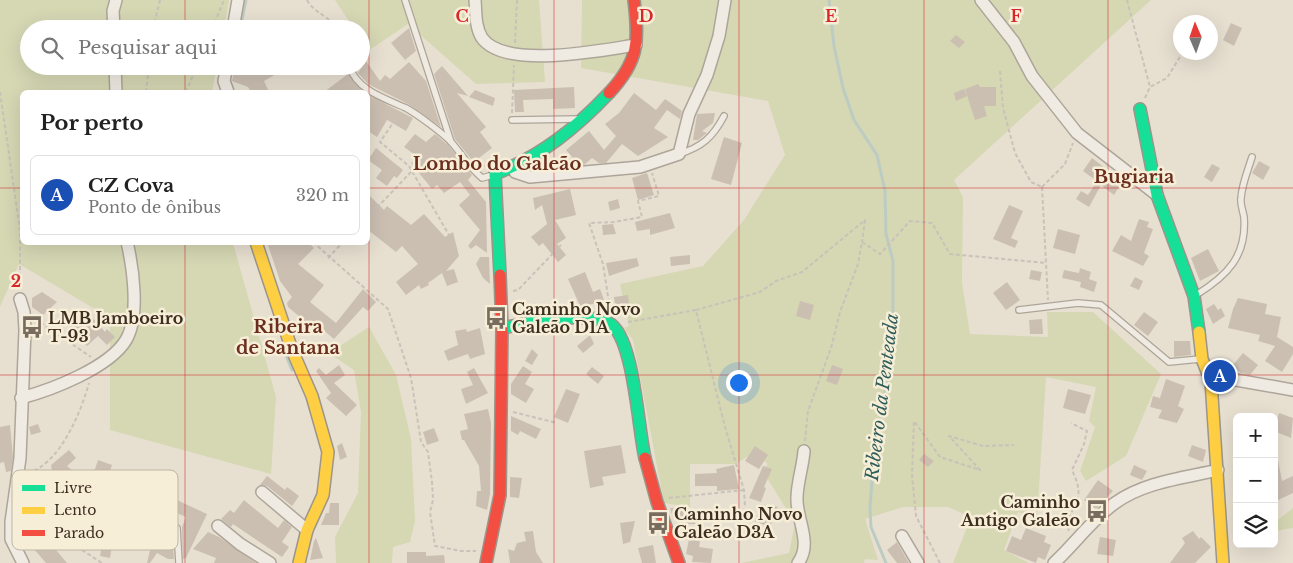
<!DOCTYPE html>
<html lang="pt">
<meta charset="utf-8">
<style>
:root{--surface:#fff;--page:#f2f2f2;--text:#222;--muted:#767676;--line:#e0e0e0;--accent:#786c5e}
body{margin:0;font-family:"Libre Baskerville",serif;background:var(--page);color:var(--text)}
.controls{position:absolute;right:15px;bottom:15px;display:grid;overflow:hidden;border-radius:8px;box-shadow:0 5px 20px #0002}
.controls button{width:45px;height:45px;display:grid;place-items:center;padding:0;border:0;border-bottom:1px solid var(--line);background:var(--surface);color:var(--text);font:25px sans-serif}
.compass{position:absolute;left:1173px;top:15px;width:45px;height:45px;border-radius:50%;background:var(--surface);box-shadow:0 5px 20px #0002;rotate:358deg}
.you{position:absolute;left:738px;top:382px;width:18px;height:18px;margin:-12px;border:4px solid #fff;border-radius:50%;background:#1a73e8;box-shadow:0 0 0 8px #1a73e833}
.badge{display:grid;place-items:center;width:32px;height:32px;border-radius:50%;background:var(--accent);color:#fff;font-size:16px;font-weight:700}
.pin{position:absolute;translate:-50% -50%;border:2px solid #fff;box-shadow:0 1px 5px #0006}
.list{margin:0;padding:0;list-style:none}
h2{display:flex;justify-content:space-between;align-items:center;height:65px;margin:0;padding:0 20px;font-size:21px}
h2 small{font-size:16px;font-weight:400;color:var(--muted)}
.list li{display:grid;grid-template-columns:32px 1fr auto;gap:15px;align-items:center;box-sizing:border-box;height:80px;margin:0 10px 10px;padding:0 10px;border:1px solid var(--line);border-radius:8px}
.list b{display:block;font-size:19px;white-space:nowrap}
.list p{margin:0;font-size:16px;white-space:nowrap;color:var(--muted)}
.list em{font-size:16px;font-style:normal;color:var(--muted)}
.icon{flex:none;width:28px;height:28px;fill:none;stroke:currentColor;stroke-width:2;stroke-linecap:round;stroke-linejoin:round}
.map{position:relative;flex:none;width:1293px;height:563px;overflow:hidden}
.search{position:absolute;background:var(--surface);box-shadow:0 5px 20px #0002;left:20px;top:20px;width:350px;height:55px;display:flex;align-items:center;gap:12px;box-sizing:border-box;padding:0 18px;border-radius:28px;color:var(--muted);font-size:19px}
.panel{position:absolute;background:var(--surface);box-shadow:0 5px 20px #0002;left:20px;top:90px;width:350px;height:155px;border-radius:8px}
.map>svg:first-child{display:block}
</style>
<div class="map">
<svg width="1293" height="563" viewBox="0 0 1293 563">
<rect width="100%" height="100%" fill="#e7e0d1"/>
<g fill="#d6d7b3">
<polygon points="0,0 229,0 224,29 29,29 29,66 217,66 212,92 22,92 22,242 233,243 276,397 271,474 110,430 110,318 19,264 0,307"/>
<polygon points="335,0 539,0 545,82 476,84 408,24 368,51 361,40 361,29 354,29"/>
<polygon points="582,0 1151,0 954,180 963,197 962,283 970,334 1048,337 1047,312 1093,312 1161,374 1126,456 1086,481 1080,471 1095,427 1089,421 1096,387 1046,377 1037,519 1018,512 1004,550 1029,563 953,563 971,517 948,507 903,507 865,519 878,560 865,559 864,563 741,563 789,553 795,523 762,470 768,464 754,452 736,464 690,464 690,507 664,503 633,340 624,328 629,326 620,284 703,266 744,220 785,155 768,101 581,68"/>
<polygon points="369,327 396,375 411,439 415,521 410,542 393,547 392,563 336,563 335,537 358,493 361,412 354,370 329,353"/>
<polygon points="1293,508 1293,528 1274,531 1274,523"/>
</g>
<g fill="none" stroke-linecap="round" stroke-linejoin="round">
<g stroke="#bcccc2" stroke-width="3">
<polyline points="829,0 834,46 843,88 854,120 877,155 885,191 886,234 893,261 893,330 888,375 874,453 870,508 871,527 886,563"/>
<polyline points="240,29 246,0"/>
<polyline points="232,72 233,69"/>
<polyline points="285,353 292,370"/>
</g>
</g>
<g fill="#cbbfb2">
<polygon points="1231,23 1242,28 1234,46 1223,40"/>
<polygon points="409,28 416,51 405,60 391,43"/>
<polygon points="956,35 965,42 959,48 950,41"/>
<polygon points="366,61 380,81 385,75 390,79 409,62 426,81 441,127 408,104 368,84 358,73"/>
<polygon points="235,66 257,66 258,70 276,66 278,73 264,81 269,92 251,92 248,87 232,81"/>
<polygon points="442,66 468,96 457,93 486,127 480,132 492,148 479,158 485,166 480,170 455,139 434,74"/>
<polygon points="348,74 364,92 324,92"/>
<polygon points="978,84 980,87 996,87 996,106 984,106 987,116 975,120 965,89"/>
<polygon points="574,87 575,108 553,109 553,99 523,100 524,112 515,112 514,90"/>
<polygon points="964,89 967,96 956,101 954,93"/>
<polygon points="475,90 495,98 493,106 469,97"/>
<polygon points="634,93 656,110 665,99 682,111 680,119 667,110 654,128 668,137 638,156 622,144 606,163 599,163 592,158 584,165 579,165 566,150 589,131 604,150 616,136 605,124 619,113"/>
<polygon points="368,95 413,118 406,131 387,120 377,137 368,131"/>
<polygon points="715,113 713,123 702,131 707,133 698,140 693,140 697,114"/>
<polygon points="415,134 426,142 435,134 449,146 472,175 468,180 486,202 487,253 476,245 471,249 468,246 480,230 459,205 470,195 460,182 444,193 437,185 432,189 411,163 418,157 404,147"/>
<polygon points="724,137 742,143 731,185 711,179"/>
<polygon points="376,148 403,170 397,178 394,176 387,186 376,178 382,170 368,160"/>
<polygon points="1092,158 1105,168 1101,174 1119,187 1114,195 1101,185 1089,207 1076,199 1081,191 1088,195 1097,181 1083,171"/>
<polygon points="1259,161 1270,167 1263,180 1252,173"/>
<polygon points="1212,164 1220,168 1212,182 1204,177"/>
<polygon points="647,173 654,195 638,200 632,178"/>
<polygon points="570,189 576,215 555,220 566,238 557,244 566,255 558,262 543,243 539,246 531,237 547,224 542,205 535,210 533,198"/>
<polygon points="368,194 384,210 387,206 411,225 424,214 445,237 453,232 459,256 446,271 454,269 458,282 447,286 442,273 428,283 429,285 421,289 419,285 406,295 396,282 418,264 402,246 396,252 368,230"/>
<polygon points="618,199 620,208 610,211 608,202"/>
<polygon points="1009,205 1023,211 1011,238 1018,241 1015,248 993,239"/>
<polygon points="670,213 675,228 650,235 650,229 637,231 635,222"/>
<polygon points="1139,219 1149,222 1147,227 1153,229 1144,253 1149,256 1143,266 1112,251 1121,235 1131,241"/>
<polygon points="613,224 616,234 603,235 602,225"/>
<polygon points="1058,229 1080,235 1075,254 1053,248"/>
<polygon points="267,242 308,242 314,248 298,264 324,285 310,302 336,323 363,289 376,302 368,311 363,307 334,339 316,324 313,328 288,307 287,303 292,297 280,281"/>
<polygon points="1208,249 1219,271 1200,281 1191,258"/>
<polygon points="690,255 690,264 671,266 670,257"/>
<polygon points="480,257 489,257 490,284 483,278 476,264"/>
<polygon points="637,258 639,266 609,276 606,263"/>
<polygon points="1080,268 1091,272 1089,279 1097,282 1094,292 1080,287 1081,282 1062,278 1064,270 1079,273"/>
<polygon points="1031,270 1042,272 1040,281 1029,279"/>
<polygon points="585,272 593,292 600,289 604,300 581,308 568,279"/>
<polygon points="1135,277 1143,281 1139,290 1130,286"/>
<polygon points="1007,282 1020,300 1006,310 993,293"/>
<polygon points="42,292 57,302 43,315 32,307 32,298"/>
<polygon points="628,295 630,310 616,312 614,297"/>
<polygon points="1238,298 1267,304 1265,314 1281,317 1277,337 1293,347 1293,354 1282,372 1265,361 1275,346 1258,341 1260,335 1228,328 1233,309"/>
<polygon points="800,301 814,305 810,320 796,316"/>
<polygon points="1214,304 1218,310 1221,308 1225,316 1213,324 1206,309"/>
<polygon points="1144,312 1158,322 1148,336 1134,325"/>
<polygon points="74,316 84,328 94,319 105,332 107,329 115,337 107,345 98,336 87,346 67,323"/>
<polygon points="1042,319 1043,334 1030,334 1029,320"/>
<polygon points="480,328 485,354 470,359 468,354 448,361 444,351 458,345 455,331 466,329 467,332"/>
<polygon points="590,335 594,344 583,353 577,346"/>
<polygon points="1174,341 1190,341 1191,355 1174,357"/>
<polygon points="532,349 538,355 532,365 525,361"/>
<polygon points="1243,353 1258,365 1250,375 1241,373 1232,366"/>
<polygon points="339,365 345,375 334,383 357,405 346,416 326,398 331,393 316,371 319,368 326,375"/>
<polygon points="832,365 843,369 837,385 826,381"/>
<polygon points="523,366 532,372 525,384 534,389 526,403 511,394 511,384"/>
<polygon points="592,367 604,376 598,384 586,374"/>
<polygon points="474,368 488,393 466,404 461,389 473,385 467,372"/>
<polygon points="1166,379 1185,386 1178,406 1184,409 1177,423 1158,418 1162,410 1150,407 1153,396 1160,398"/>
<polygon points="566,389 580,394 568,423 554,417"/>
<polygon points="1068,389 1091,395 1085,414 1063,408"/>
<polygon points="488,409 491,423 490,494 487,510 476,506 477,491 481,491 479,466 464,440 462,440 460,431 468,429 464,414"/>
<polygon points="1279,413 1293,418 1291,438 1274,431"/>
<polygon points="511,416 541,429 536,439 520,431 518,435 511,431"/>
<polygon points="38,424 41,432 31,435 29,427"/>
<polygon points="10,425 13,457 11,471 6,472 4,462 0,463 0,427"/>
<polygon points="434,428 439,441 427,445 423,432"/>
<polygon points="342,443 347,457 340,460 337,446"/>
<polygon points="621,445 626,473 602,477 604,485 590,488 584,451"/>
<polygon points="1192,445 1206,450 1203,462 1188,456"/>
<polygon points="755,446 768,455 759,469 745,461"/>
<polygon points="69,450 76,458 67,466 74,472 66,481 70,484 59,498 42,485 50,480 48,477 53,476 51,465"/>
<polygon points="924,454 934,461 928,467 919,460"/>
<polygon points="98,460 112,465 106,483 92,478"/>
<polygon points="1278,460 1282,481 1293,476 1293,493 1274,502 1274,461"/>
<polygon points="734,465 739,489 717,491 717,486 695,486 695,474 717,473 716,469"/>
<polygon points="1134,465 1147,471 1142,480 1130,475"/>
<polygon points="763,466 772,469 764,487 766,488 761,502 749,498"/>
<polygon points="267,476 285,490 287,487 299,496 292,506 267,486 260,485"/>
<polygon points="510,477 522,478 519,498 510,497"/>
<polygon points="1098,480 1113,491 1096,509 1084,500"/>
<polygon points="164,494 207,514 186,558 183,559 182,527 186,517 160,506"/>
<polygon points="244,500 278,528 284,520 292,527 282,542 289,547 282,557 233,524 231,527 221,519 230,510 234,513"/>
<polygon points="61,503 93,520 95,504 124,508 126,505 139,510 132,515 140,520 133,533 120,531 117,546 112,545 110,558 100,556 102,545 87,545 87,540 74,537 75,532 52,520"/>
<polygon points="330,503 339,503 339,525 321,525 326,513 329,513"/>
<polygon points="761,504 778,507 770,527 755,522"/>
<polygon points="670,508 678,508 678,511 701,511 701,524 685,524 685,518 673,518"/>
<polygon points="635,521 630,542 623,544 620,523"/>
<polygon points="164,526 172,531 174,559 168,559 157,553 150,563 147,563 150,550 133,543 137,531 156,538"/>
<polygon points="1026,528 1046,536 1044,542 1051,545 1045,560 1038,557 1036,563 1006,551 1012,536 1021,540"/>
<polygon points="533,531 536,552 543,563 510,563 508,549 514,551 517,543 526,541 524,532"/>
<polygon points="1193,531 1199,539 1201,537 1211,547 1195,563 1170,563 1185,543 1182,538"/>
<polygon points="208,532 219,537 256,563 214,563 216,558 193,549"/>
<polygon points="45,537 67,563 46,563 33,548"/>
<polygon points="1100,537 1116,540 1113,556 1097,554"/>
<polygon points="316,538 323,558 310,560 314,541"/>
<polygon points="689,539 700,541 699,547 713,549 711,563 692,562 693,556 686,554"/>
<polygon points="897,542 909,563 897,563 887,550"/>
<polygon points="653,545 656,563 642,563 638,548"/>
<polygon points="407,552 426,552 426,556 444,555 445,563 407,563"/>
</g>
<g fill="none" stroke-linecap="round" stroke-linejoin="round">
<defs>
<g id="lane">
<polyline points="405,0 451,142"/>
<path d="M349,66C358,91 384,98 406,108C417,114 444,134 452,143C463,156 468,166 482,178L493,175"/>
<polyline points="512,120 578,119"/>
<path d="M679,154C702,147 713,137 724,116"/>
<path d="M1196,295C1227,276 1247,256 1244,217C1243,211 1240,204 1241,198C1242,184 1248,170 1252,157"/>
<polyline points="1019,310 1078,303 1101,305 1169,362 1200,359"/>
<polyline points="148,513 177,528 179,563"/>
</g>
<g id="street">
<path d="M475,0C476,12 475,27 482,38C505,70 602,50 636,45"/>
<polyline points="981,0 1014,42 1032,76 1077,133 1157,195"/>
<polyline points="114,29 113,11 116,0"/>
<polyline points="233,29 238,0"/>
<polyline points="115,66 116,92"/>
<polyline points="227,66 224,81 228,92"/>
<polyline points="514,168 515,172 530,177 640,167 679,154 689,114 707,75 719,36 725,0"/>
<polyline points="20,299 24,312 25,330 20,458 11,522 11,539 23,563"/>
<polyline points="1211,381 1225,378 1293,390"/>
<path d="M21,398C51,390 109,368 126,340C140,316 133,268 127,242"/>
<polyline points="262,492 307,530"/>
<polyline points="218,526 240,544 270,563"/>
<polyline points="902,536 918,563"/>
<path d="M798,563C813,543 796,519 797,498C797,483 803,466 804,451"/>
<path d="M1054,563C1075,544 1092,519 1115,503C1144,482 1183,478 1218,470"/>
</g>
<g id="fast">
<polyline points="1140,109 1157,195 1194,296 1199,332"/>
<path d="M500,275L495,174C541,156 575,129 609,93"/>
<path d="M502,328C530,323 582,310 609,323C634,336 638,429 645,458"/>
</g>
<g id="slow">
<polyline points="256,242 292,350 312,396 328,452 323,495 307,530 299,563"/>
<polyline points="1199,332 1202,359 1211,381 1223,563"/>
</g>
<g id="jam">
<path d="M609,93C639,61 639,42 634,0"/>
<polyline points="645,458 657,502 679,563"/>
<polyline points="486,563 500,495 502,328 500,275"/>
</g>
</defs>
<use href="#lane" stroke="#ada599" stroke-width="8"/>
<use href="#street" stroke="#ada599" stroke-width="14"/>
<use href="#fast" stroke="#9c958a" stroke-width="14"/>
<use href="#slow" stroke="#9c958a" stroke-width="14"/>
<use href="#jam" stroke="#9c958a" stroke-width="14"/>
<g stroke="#c8c2b9" stroke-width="2" stroke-dasharray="4 2.5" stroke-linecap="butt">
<path d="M307,0C314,13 330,16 336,29"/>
<polyline points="1127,0 1150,87"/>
<polyline points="153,29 160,0"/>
<polyline points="212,29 224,0"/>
<polyline points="515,43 517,0"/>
<polyline points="1000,71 1003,108 1015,153 1031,182 1042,187"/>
<polyline points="0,92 20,230 20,288"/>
<polyline points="146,92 149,66"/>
<polyline points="186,92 197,66"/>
<polyline points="1145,98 1150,87 1167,78 1183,52"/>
<polyline points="512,113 514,65"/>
<polyline points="399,114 380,142 409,166 449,235"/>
<polyline points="1042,187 1048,300"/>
<polyline points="1042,187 1065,164 1073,143"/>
<polyline points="368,217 412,171"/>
<polyline points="313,242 388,309 411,378 421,442 428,452 432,482 433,500 430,512 435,546 461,551 476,551"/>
<polyline points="328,258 343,242"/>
<polyline points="513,291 518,290 561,245"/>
<polyline points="610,309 603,264 589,223 614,222 642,217 638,201 659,196 652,173"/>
<polyline points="696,310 760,292 776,281 802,272 865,220 862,242"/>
<polyline points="35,319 91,357"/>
<polyline points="628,322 696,310 725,427 744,490 745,506"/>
<polyline points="513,412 557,423"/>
<polyline points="805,441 808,411 831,348 840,312 858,264 862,242 880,254 910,221 932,223 950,254 1046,263"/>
<path d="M28,473C60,464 81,412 89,383"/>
<polyline points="669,498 744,490"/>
<polyline points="22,511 102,563"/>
<path d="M1069,531C1064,520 1076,508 1078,497C1080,488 1076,479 1072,470L1084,444L1087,431L1071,423"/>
<polyline points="940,563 916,516 912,475 914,421 940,457 980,470 949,436 983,446 1014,445"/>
</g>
<use href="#lane" stroke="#efebe3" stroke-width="5.5"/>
<use href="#street" stroke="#efebe3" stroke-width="11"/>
<use href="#fast" stroke="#16e098" stroke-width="11"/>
<use href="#slow" stroke="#ffcf43" stroke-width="11"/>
<use href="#jam" stroke="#f24e42" stroke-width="11"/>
</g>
<path fill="none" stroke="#d62828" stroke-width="1" stroke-opacity="0.55" d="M185,0V29M369,0V563M554,0V563M739,0V563M924,0V563M1108,0V563M185,66V92M0,188H22M368,188H1293M185,242V563M0,375H1293"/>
<defs>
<symbol id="bus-bare" viewBox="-9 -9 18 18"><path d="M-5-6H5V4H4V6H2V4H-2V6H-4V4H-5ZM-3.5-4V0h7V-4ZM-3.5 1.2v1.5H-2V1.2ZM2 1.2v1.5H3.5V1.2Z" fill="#786c5e" stroke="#f7eed8" stroke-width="2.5" paint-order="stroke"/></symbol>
</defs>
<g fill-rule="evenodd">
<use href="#bus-bare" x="480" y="302" width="32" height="32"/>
<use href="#bus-bare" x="16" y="311" width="32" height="32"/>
<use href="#bus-bare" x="1081" y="495" width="32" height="32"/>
<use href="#bus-bare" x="642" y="507" width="32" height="32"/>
</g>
<g text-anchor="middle" stroke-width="5" stroke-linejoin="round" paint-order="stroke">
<g font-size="16" font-weight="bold" fill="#3d2e20" stroke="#f7eed8" text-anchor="start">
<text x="512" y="315">Caminho Novo<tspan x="512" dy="18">Galeão D1A</tspan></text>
<text x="48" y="324">LMB Jamboeiro<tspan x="48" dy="18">T-93</tspan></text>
<text x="1080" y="508" text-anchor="end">Caminho<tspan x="1080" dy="18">Antigo Galeão</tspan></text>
<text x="674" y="520">Caminho Novo<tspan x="674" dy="18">Galeão D3A</tspan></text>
</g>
<g font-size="18" font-weight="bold" fill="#6b2e1e" stroke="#f7eed8">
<text x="497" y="170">Lombo do Galeão</text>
<text x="1134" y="183">Bugiaria</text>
<text x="288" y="333">Ribeira<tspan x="288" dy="21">de Santana</tspan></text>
</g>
<g font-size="18" font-style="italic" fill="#2f5d5a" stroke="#f7eed8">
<text transform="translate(882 397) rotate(-83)" y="6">Ribeiro da Penteada</text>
</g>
</g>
<rect x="12" y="470" width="166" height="80" rx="8" fill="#f7eed8" stroke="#bfb4a1" stroke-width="1"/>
<rect x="22" y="485" width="23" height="6" fill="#16e098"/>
<rect x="22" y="507" width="23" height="7" fill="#ffcf43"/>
<rect x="22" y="530" width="23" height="6" fill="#f24e42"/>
<g font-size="14" fill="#3d2e20">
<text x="54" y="493">Livre</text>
<text x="54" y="515">Lento</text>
<text x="54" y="538">Parado</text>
</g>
<g font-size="16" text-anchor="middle" font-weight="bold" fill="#d62828" stroke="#f7eed8" stroke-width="5" stroke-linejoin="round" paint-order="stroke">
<text x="462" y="22">C</text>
<text x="646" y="22">D</text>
<text x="831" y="22">E</text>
<text x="1016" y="22">F</text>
<text x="16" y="287">2</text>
</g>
</svg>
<div class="controls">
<button>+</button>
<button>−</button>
<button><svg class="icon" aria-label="layers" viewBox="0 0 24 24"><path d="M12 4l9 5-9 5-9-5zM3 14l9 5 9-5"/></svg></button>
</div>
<svg class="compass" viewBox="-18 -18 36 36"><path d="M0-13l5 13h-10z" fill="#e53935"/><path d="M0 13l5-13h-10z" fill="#767676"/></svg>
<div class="you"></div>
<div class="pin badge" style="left:1220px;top:376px;background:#1a4fb4">A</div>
<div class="search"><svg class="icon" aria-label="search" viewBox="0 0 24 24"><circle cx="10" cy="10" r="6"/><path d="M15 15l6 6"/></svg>Pesquisar aqui</div>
<section class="panel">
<h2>Por perto<small></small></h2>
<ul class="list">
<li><span class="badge" style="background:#1a4fb4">A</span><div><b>CZ Cova</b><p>Ponto de ônibus</p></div><em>320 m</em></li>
</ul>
</section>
</div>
